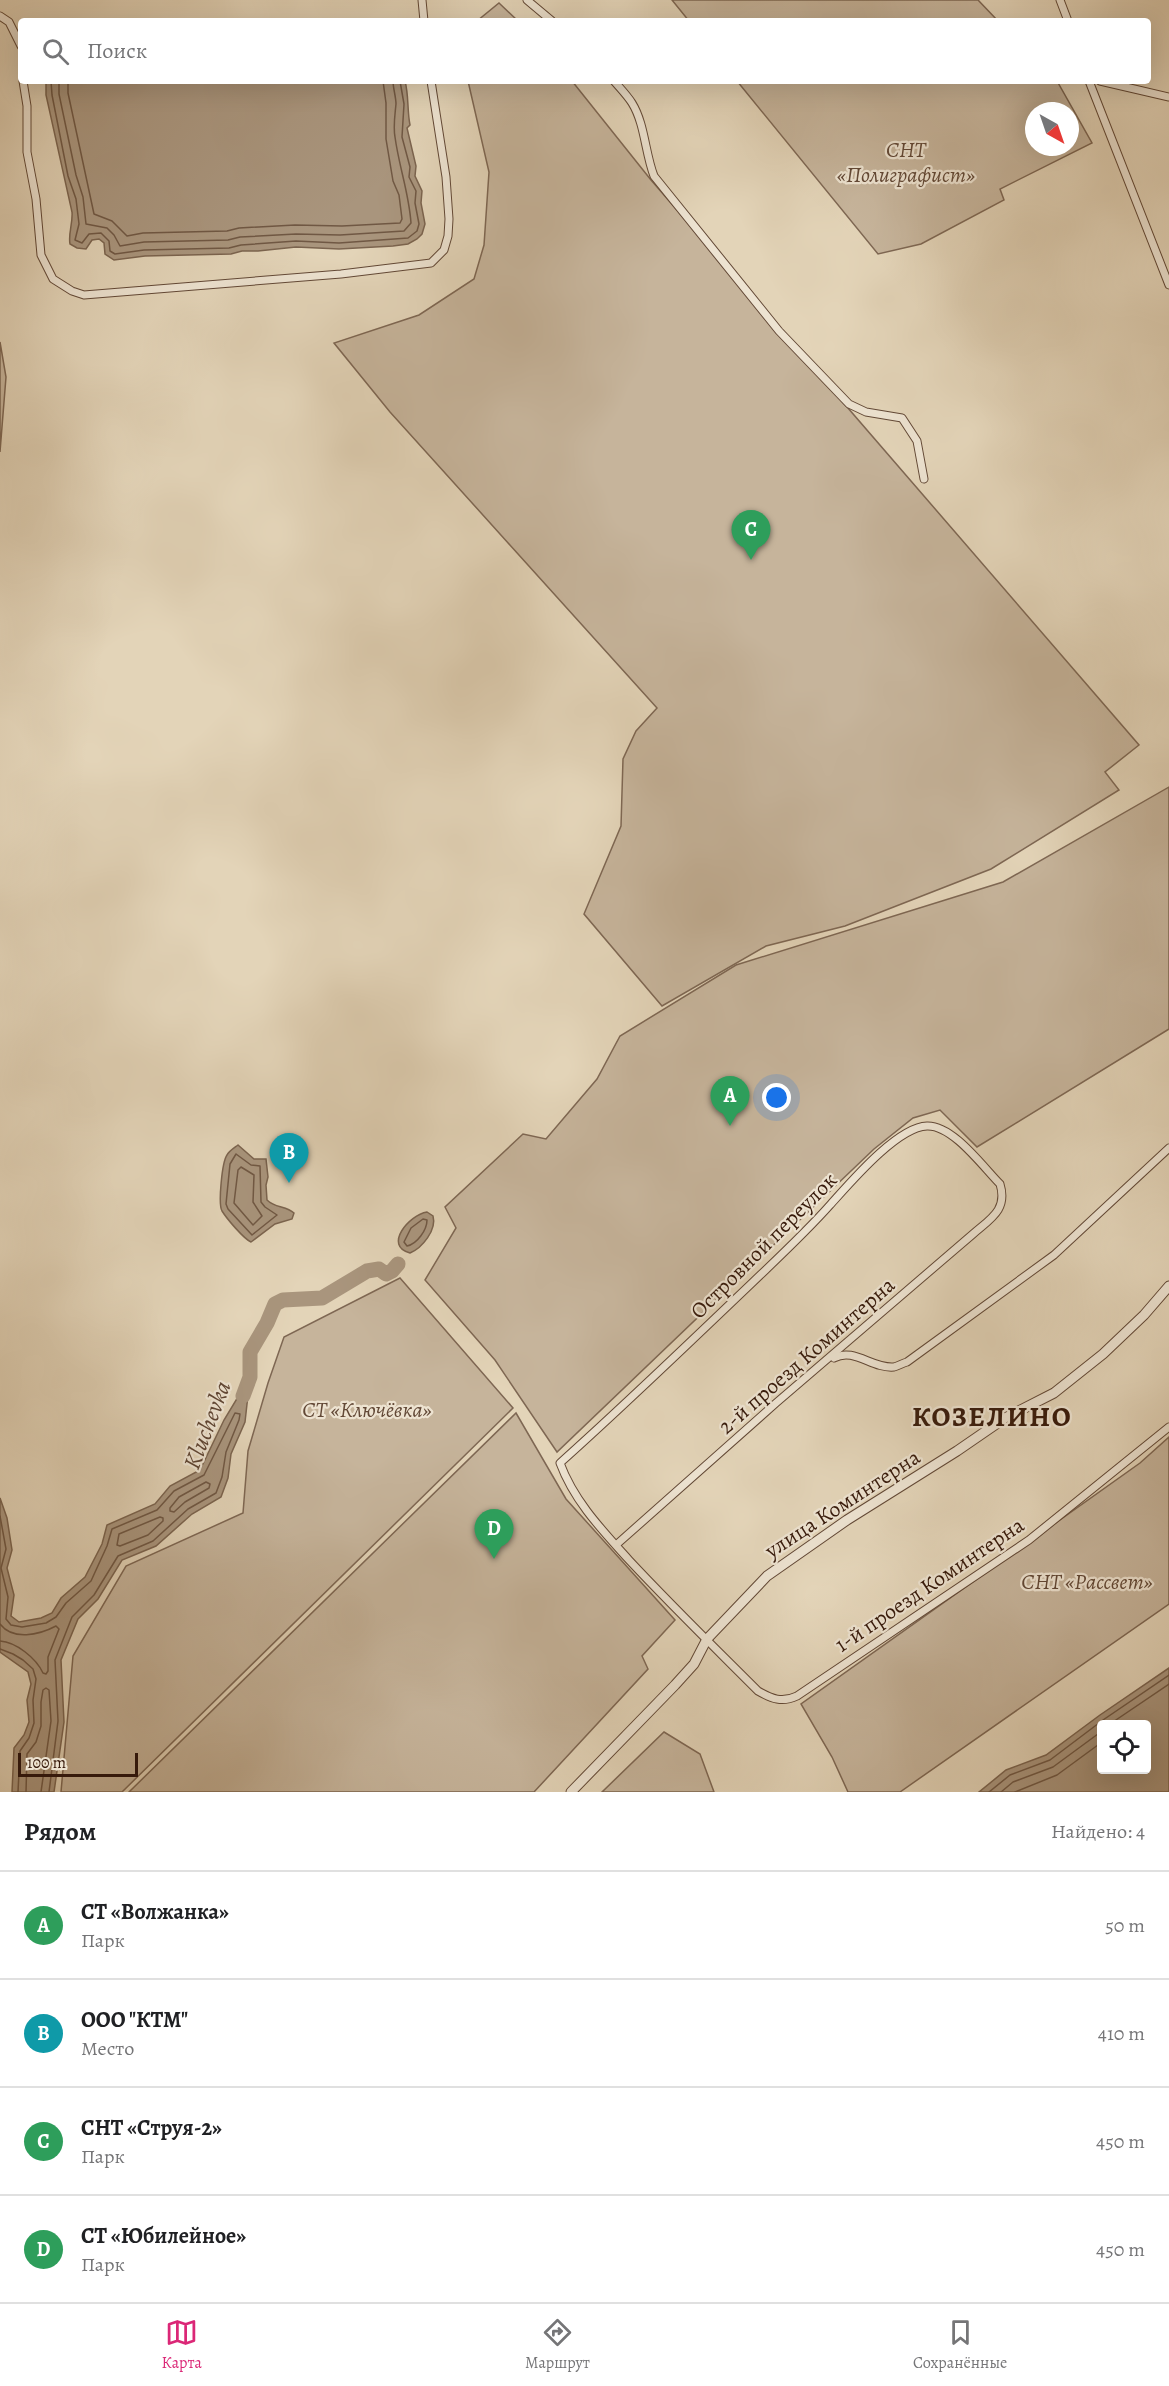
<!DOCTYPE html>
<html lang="ru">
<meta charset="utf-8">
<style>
:root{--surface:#fff;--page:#f6f6f6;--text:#202124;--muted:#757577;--line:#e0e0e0;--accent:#db2777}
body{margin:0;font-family:Alegreya,serif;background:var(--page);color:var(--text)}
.controls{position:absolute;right:18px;bottom:18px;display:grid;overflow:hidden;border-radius:6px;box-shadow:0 6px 24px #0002}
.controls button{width:54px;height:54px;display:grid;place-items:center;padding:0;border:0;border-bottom:2px solid var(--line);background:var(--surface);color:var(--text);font:30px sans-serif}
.compass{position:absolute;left:1025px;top:102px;width:54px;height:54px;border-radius:50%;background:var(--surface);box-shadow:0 6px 24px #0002;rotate:140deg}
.scale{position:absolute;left:18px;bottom:15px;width:120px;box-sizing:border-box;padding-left:6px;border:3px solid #371a0b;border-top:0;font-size:16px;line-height:21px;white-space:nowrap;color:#371a0b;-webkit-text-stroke:4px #ede3d1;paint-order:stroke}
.you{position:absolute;left:777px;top:1098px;width:21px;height:21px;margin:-15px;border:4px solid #fff;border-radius:50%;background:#1a73e8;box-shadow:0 0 0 9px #1a73e833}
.badge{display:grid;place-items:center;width:39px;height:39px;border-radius:50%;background:var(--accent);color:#fff;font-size:20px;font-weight:700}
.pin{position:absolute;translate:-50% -50px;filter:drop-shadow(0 2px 3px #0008)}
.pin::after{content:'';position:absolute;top:32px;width:21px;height:18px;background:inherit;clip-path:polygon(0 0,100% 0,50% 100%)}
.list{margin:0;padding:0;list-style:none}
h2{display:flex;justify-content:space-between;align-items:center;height:78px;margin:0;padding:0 24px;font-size:26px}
h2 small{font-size:20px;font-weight:400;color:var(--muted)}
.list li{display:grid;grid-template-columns:39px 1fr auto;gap:18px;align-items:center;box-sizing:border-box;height:108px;padding:0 24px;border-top:2px solid var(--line)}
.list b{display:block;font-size:22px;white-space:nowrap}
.list p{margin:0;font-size:20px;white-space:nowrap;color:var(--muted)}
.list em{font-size:20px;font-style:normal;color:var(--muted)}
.icon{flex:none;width:33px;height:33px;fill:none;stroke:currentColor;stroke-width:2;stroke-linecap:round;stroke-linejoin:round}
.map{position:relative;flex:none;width:1169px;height:1792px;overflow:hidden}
.search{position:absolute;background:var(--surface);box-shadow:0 6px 24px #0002;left:18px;right:18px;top:18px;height:66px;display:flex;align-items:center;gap:15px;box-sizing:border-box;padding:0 21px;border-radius:6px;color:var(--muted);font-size:22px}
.sheet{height:510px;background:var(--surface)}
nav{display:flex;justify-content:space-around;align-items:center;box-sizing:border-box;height:84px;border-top:2px solid var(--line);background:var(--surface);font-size:16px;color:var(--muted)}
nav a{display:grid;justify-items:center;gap:3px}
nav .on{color:var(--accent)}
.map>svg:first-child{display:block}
</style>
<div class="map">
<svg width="1169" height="1792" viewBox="0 0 1169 1792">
<rect width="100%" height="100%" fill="#e3d4b8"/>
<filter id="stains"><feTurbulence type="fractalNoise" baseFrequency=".00333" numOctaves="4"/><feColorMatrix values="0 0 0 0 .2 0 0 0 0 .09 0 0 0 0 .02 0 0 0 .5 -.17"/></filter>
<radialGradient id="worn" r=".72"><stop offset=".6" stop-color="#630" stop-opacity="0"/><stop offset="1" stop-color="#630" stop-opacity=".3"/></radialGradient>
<g fill="#c6b49b" stroke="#7e6753" stroke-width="1.5" fill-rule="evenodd">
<polygon points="672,0 978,0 998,21 689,21"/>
<polygon points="499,3 518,21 477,21"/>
<polygon points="468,81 572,81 651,180 1139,745 1105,772 1119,790 991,869 845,926 766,946 662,1006 584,914 621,826 623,759 636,731 657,708 390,412 334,343 419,315 474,279 484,245 489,172"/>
<path d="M737,81H1057L1092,143L1000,189L1004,200L921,244L878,254ZM1034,111H1070V147H1034Z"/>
<polygon points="0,342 6,377 0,452"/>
<polygon points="1169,787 1169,1029 977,1147 940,1110 913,1118 874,1149 557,1452 495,1360 425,1280 456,1228 445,1207 523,1134 546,1139 597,1079 620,1036 736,965 1003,882"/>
<polygon points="400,1278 513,1408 122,1792 61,1792 73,1656 126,1566 243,1513 248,1451 268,1383 284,1337"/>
<polygon points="516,1413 566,1499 675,1620 642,1656 648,1669 534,1792 129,1792"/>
<polygon points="1169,1437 1169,1604 900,1792 848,1792 832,1757 801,1704 1140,1463"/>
<polygon points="664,1732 700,1754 714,1792 602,1792"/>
</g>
<g fill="#a9957d" stroke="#7b644f" stroke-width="1.5" fill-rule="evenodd">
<path d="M46,81H405C409,96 407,110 410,125L407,128L416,166L415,176L422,191L421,203L425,224L422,234L417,239L408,244L393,246L339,249L296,247L258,251H242L231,254L145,256L114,260L105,254L104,243L99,239L92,240L86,249L77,248L70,244C68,234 73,223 72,212L46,95Z"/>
<path d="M238,1145L254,1159H266L268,1177L266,1185L267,1200C275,1208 286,1206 294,1213L292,1219L275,1224L251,1242C244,1239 227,1219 222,1211C218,1204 222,1162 227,1155C229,1151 234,1148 238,1145Z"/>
<path d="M427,1212L433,1216C437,1230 422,1248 410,1253C383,1246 409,1215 427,1212Z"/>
<polygon points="250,1377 245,1422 231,1454 228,1478 221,1497 192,1514 156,1546 122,1560 98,1599 78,1619 61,1660 64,1722 54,1792 12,1792 14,1748 24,1735 29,1722 27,1700 31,1684 28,1672 0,1652 0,1498 7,1518 12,1550 7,1568 14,1595 11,1616 19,1622 41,1618 52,1613 61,1598 85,1577 102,1544 107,1525 155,1504 170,1486 200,1470 224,1420"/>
<path d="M1169,1668V1792H979L1006,1770L1046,1755L1100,1715ZM1102,1724H1146V1770H1102Z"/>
</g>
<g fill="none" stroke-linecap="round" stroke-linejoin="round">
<g stroke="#705844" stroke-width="1.5">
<polyline points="51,81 52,95 68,176 76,199 79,224 75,240 82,243 89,234 101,233 109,241 110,251 115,254 144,250 229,248 241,245 296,241 339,243 408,238 417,231 419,224 415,203 416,191 409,177 410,167 402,137 404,104 400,81"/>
<path d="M59,81V94L76,175L83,197L86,224L107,228L114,235L120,246L144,242L228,240L240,237L296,234L340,235L404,231L411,223C409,193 399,167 395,137C393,126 395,115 396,104C396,97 393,88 393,81"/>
<polyline points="68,81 68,93 94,214 112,221 127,236 143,233 227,231 239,228 295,225 342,226 400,223 402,219 399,195 393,181 386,139 386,103 383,81"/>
<polygon points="236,1154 251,1165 260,1166 261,1202 265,1207 277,1215 252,1235 228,1209 226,1204 230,1164"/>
<polygon points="241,1167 254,1175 253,1202 262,1216 253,1225 234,1203 238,1170"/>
<path d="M423,1219L427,1220C427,1230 417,1244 407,1246L404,1242L411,1228Z"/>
<polygon points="206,1482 210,1484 209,1488 185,1502 174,1512 170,1511 170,1508 179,1497"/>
<polyline points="0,1516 6,1549 1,1568 8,1597 6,1619 11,1625 22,1627 46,1623 56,1617 66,1603 91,1581 107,1546 112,1529 157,1510 174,1491 204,1475 235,1413 240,1414 239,1420 226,1452 222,1477 216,1493 188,1509 153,1541 118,1556 94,1595 72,1617 55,1660 58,1721 49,1792"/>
<polygon points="160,1517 163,1518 163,1521 148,1535 120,1546 117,1545 119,1534"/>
<path d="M0,1624C13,1641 39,1635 56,1626L59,1629L48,1657V1671L46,1674L43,1673C36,1658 16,1642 0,1641"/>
<polyline points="0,1649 13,1654 23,1660 33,1669 36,1679 33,1700 34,1723 29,1738 20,1751 18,1792"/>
<polyline points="1110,1724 1169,1684"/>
<polyline points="26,1792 27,1754 36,1742 41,1726 41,1702 43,1690 46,1688 49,1690 51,1721 41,1792"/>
<polyline points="989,1792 1010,1775 1050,1760 1103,1720 1169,1675"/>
<polyline points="1001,1792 1013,1782 1053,1767 1102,1731"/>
<polyline points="1015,1792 1057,1775 1102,1742"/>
</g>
<polyline stroke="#a9957d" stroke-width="15" points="243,1396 250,1377 250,1352 267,1323 275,1304 283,1300 322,1298 367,1271 379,1269 386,1274 392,1271 398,1264"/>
<defs>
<g id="minor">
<polyline points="422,0 424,21"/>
<polyline points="527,0 552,21"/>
<polyline points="1060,0 1068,21"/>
<polyline points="0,16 9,22 21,46"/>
<polyline points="23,81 27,106 27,152 36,199 41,255 53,279 72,291 84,295 341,274 431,263 444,250 448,236 449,219 446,177 431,81"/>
<path d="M614,81C620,88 627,95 632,103C645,124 645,153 654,176L779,331L849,404L866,412L902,418L917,441L924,479"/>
<polyline points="1089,81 1169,285"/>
<polyline points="1100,81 1169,97"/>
<path d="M834,1358C854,1347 872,1369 894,1367C898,1366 903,1363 907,1362L1054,1255L1169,1148"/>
<path d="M616,1545L776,1403L973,1234C990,1219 1008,1210 1000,1184C983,1167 953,1125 927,1126C897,1127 850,1183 830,1205C806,1232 779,1257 753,1282C689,1343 626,1404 560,1463C574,1501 602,1530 629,1560C671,1605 715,1648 758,1691C772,1699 782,1703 797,1696L1029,1540L1169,1427"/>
</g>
<polyline id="tertiary" points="571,1792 675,1685 694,1664 707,1639 767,1576 847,1520 957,1451 1005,1418 1054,1393 1103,1354 1144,1315 1169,1286"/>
</defs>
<use href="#minor" stroke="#624836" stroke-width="9"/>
<use href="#tertiary" stroke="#624836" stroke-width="11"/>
<use href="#minor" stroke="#ede3d1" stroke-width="7"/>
<use href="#tertiary" stroke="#ede3d1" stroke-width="9"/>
</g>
<g text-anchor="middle" stroke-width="4.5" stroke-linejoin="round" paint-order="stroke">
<g font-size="22" font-style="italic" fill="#624836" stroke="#ede3d1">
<text x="906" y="157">СНТ<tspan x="906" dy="25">«Полиграфист»</tspan></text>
<text x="367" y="1417">СТ «Ключёвка»</text>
<text x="1087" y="1589">СНТ «Рассвет»</text>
</g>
<g font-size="22" fill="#371a0b" stroke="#ede3d1">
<text transform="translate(763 1245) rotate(-45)" y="8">Островной переулок</text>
<text transform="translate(806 1355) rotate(-41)" y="8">2-й проезд Коминтерна</text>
<text transform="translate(842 1503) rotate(-33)" y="8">улица Коминтерна</text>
<text transform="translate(929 1584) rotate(-34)" y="8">1-й проезд Коминтерна</text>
</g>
<g font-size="24" font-style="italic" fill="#5f4533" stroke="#ede3d1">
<text transform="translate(207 1425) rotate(-69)" y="8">Kluchevka</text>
</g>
<g font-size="28" font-weight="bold" letter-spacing="1.5" fill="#371a0b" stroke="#ede3d1">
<text x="992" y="1426">КОЗЕЛИНО</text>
</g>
</g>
<rect width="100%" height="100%" filter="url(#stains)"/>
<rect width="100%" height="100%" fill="url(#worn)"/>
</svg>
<div class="controls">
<button><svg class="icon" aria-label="locate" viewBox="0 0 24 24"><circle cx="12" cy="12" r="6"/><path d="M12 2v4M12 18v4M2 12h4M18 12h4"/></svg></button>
</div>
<svg class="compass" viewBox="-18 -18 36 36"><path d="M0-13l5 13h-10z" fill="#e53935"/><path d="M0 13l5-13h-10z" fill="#757577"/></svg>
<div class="scale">100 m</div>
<div class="you"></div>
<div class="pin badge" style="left:730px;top:1126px;background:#2e9e5b">A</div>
<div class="pin badge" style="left:289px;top:1183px;background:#0f9aa8">B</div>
<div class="pin badge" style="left:751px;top:560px;background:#2e9e5b">C</div>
<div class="pin badge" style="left:494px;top:1559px;background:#2e9e5b">D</div>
<div class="search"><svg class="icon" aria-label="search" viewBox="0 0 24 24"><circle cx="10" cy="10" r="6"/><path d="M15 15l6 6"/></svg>Поиск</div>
</div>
<section class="sheet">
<h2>Рядом<small>Найдено: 4</small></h2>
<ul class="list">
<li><span class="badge" style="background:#2e9e5b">A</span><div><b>СТ «Волжанка»</b><p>Парк</p></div><em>50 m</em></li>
<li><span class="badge" style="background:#0f9aa8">B</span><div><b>ООО &quot;КТМ&quot;</b><p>Место</p></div><em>410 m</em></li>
<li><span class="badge" style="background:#2e9e5b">C</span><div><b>СНТ «Струя-2»</b><p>Парк</p></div><em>450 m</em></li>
<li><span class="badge" style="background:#2e9e5b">D</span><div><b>СТ «Юбилейное»</b><p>Парк</p></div><em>450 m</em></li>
</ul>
</section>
<nav>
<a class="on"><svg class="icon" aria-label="map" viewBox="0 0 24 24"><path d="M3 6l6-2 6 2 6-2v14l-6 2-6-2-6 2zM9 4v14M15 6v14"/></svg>Карта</a>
<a><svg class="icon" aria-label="directions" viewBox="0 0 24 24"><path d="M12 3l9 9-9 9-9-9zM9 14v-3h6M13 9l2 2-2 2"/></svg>Маршрут</a>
<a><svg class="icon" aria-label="saved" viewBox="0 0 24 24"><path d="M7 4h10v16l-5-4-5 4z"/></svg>Сохранённые</a>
</nav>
